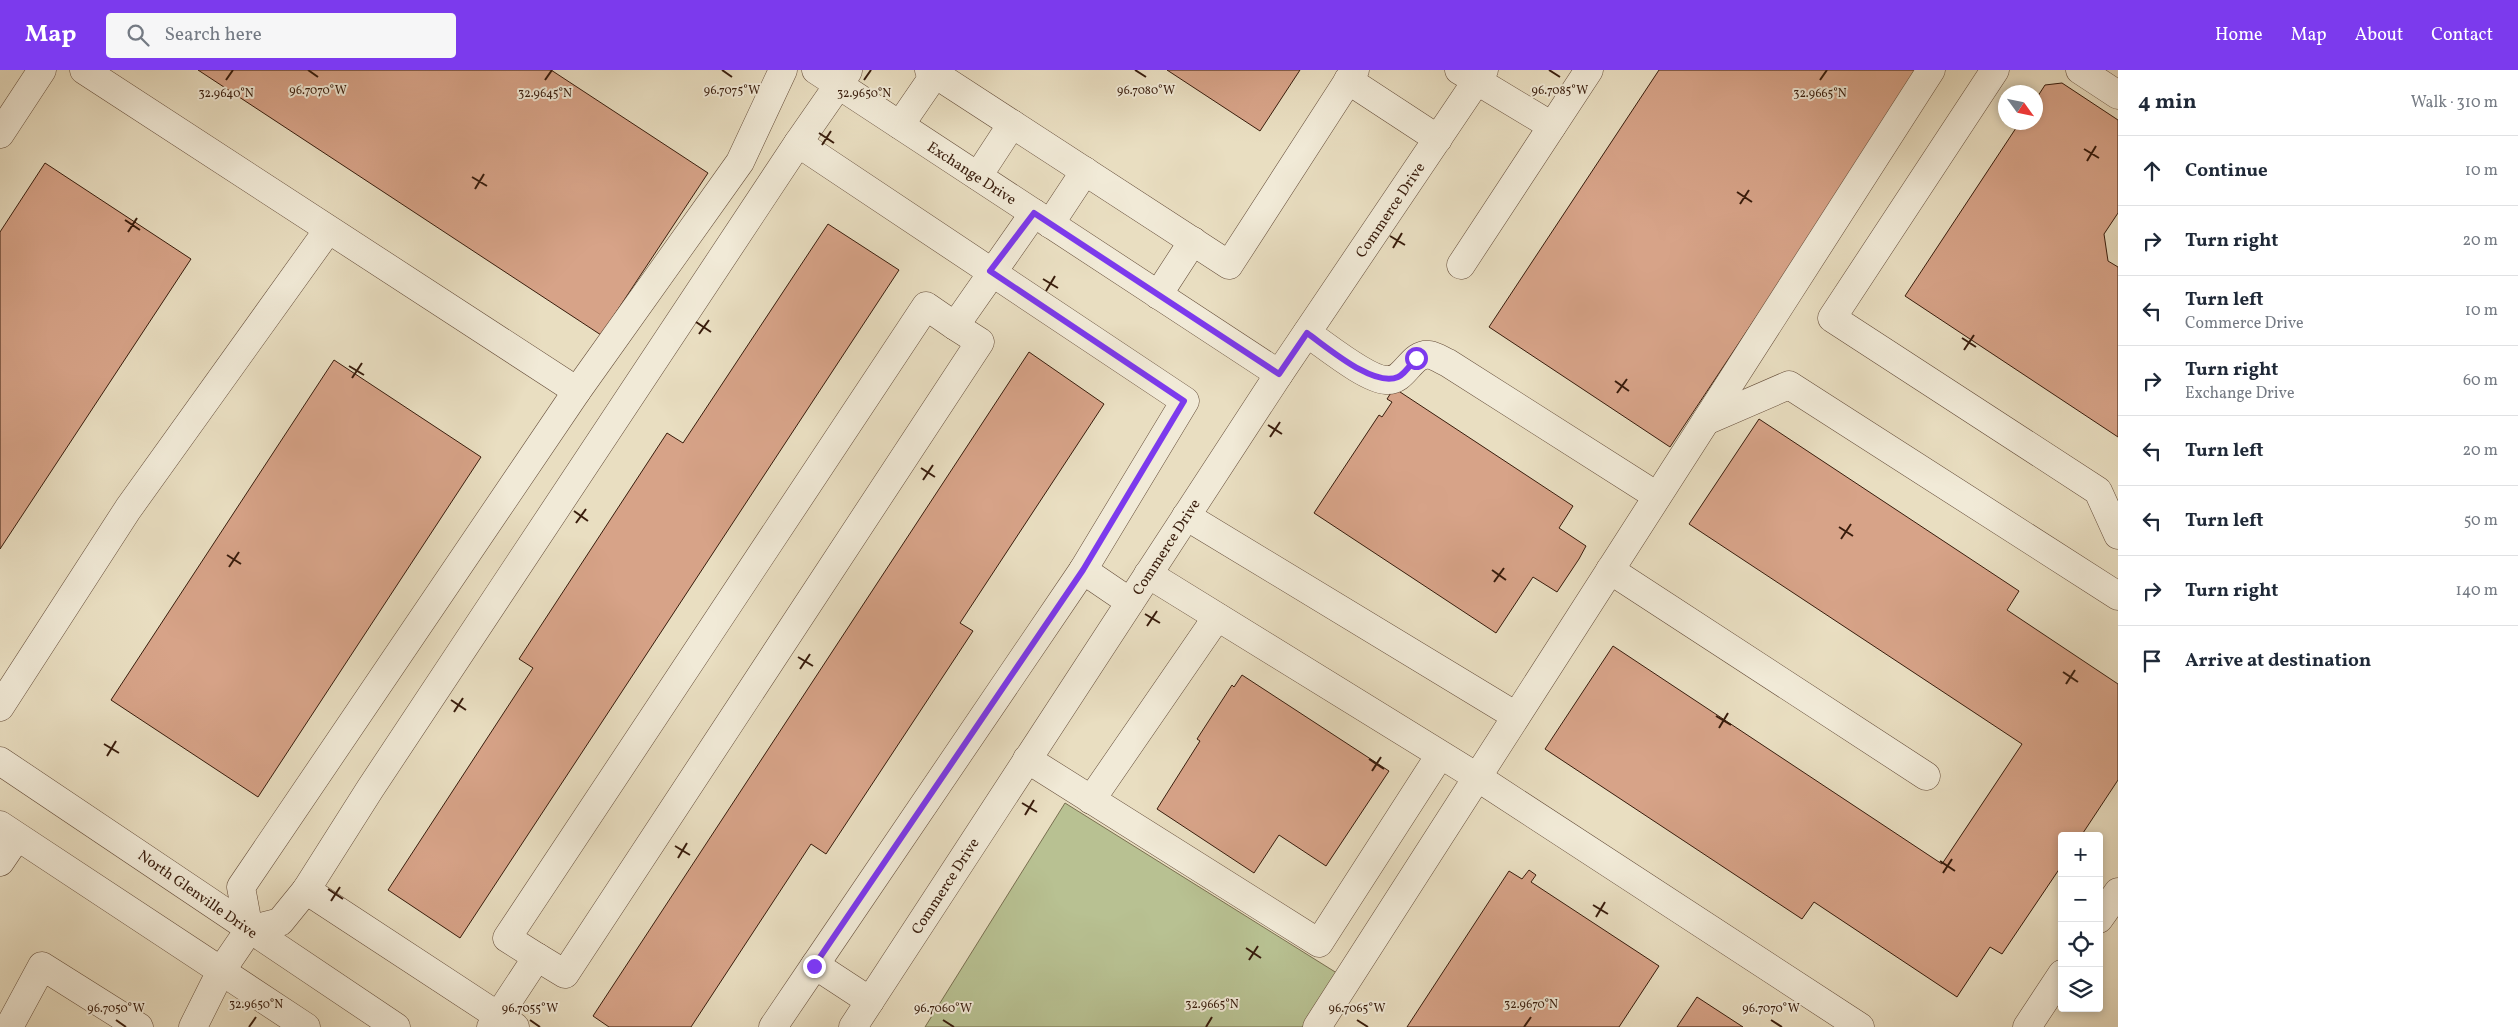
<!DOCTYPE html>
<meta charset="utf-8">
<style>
:root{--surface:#fff;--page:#f6f6f7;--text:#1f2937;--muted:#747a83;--line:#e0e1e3;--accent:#7c3aed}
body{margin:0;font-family:Vollkorn,serif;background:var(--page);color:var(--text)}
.controls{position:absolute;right:15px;bottom:15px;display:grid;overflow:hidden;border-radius:5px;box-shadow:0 2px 8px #0003}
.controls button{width:45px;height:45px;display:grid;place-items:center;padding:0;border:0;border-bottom:1px solid var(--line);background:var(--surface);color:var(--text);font:25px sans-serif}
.compass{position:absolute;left:1998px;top:15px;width:45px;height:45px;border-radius:50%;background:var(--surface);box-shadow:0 2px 8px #0003;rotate:123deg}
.stop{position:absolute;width:15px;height:15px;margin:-11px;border:4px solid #7c3aed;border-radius:50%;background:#fff}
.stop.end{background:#7c3aed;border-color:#fff;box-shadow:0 1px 5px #0008}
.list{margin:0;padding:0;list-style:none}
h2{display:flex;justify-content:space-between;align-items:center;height:65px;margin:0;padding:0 20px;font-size:21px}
h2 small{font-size:16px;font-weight:400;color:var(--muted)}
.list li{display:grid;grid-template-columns:32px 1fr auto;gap:15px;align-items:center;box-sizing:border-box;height:70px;padding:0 20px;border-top:1px solid var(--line)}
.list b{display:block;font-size:19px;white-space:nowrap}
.list p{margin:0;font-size:16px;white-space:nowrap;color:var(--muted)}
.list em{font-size:16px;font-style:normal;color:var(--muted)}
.icon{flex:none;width:28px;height:28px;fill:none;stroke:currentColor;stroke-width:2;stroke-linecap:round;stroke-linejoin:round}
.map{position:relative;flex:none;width:2118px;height:957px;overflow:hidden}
header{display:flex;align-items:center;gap:30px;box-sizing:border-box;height:70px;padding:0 25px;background:var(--accent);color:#fff}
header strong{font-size:24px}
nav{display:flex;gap:28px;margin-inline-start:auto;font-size:18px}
.search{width:350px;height:45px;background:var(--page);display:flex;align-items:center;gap:12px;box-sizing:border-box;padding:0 18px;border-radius:5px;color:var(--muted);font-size:19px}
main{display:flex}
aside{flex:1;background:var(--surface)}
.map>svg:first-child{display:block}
</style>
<header>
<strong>Map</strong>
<div class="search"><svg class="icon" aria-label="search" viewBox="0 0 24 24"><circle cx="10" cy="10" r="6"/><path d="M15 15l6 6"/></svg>Search here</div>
<nav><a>Home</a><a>Map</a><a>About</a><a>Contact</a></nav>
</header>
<main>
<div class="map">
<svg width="2118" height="957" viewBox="0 0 2118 957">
<rect width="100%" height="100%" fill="#e9dec1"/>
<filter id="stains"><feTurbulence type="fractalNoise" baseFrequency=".004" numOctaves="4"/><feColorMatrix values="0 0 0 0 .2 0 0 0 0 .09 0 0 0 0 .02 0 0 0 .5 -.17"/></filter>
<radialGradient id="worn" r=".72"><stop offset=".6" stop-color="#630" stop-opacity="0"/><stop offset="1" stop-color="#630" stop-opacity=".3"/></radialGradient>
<polygon fill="#b8c192" stroke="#786e4f" points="1065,733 1340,905 1307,957 925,957"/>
<g fill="#d7a388" stroke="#381c0c">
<polygon points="198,0 551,0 708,103 601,265"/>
<polygon points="1167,0 1300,0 1260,61"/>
<polygon points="1659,0 1920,0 1670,377 1489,257"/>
<polygon points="2062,13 2118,50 2118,143 2104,164 2108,191 2118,197 2118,367 1905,226 2020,52 2036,52 2036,29 2045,15"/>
<polygon points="45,93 191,189 0,479 0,162"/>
<polygon points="828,154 899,200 460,868 388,820 533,598 519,589 667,363 683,373"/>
<polygon points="1029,282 1104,334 960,553 973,561 826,784 811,774 691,957 609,957 593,946"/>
<polygon points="334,290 481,387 258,727 111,630"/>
<polygon points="1394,318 1573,436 1559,458 1586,476 1579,489 1557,522 1533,507 1496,563 1314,443 1379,345 1382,347 1392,332 1387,329"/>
<polygon points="1759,349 2019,521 2007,540 2118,614 2118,710 2081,766 2062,766 2062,795 2002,884 1990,877 1957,927 1814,832 1802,849 1545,679 1613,576 1942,794 2022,674 1689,454"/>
<polygon points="1242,605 1389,701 1326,796 1279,765 1254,803 1157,739 1200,671 1197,669 1232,615 1234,617"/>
<polygon points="1529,800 1536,805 1531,812 1659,896 1619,957 1407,957 1509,801 1522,809"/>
<polygon points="1697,927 1743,957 1677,957"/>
</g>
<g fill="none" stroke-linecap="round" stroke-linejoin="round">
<defs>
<g id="minor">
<polyline points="84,0 577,321 740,92 783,0"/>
<polyline points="816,0 1279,304"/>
<polyline points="929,0 1229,195 1355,0"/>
<polyline points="1459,0 1552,56"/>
<polyline points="1995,0 1832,248 2098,421 2118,465"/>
<polyline points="2080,0 2118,25"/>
<polyline points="1348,10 1438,69"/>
<polyline points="900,55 935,4"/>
<polyline points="0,64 42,0"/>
<polyline points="798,73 848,1"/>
<polyline points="978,106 1012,54"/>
<polyline points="1050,154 1085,101"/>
<polyline points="1461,195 1589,0"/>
<polyline points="1158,225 1193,171"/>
<path d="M1307,263C1325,275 1366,309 1386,310C1406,312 1410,282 1430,285C1436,286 1443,291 1448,293L1657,426"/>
<polyline points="1706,351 1789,315 2118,526"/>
<polyline points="1186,446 1516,646"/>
<polyline points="1610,500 1926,706"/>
<polyline points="1148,504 1477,707 1860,957"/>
<polyline points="0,637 128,439 328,160"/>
<polyline points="1027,689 1319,873 1440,685"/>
<polyline points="0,691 396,957"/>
<polyline points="1091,730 1217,547"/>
<polyline points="0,755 306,957"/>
<polyline points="0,792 17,767"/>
<polyline points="306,820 515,957"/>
<polyline points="2099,849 2118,822"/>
<polyline points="249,860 241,817 577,321"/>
<polyline points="537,887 565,904 980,272 955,256"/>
<polyline points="815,895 1083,500"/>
<polyline points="9,957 42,896 139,957"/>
<polyline points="193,957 221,901 249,860 280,852 306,820 370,719 798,73 1185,331 1083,500 1130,532"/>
<polyline points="491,957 537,887 507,868 926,236 955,256 1034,143"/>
<polyline points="773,957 815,895 870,931"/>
<polyline points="853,957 1279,304 1484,0"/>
<polyline points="1317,957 1931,0"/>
<polyline points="2027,957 2062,904"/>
</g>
</defs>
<use href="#minor" stroke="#644c39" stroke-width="29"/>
<use href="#minor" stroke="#f1ead7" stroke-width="28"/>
</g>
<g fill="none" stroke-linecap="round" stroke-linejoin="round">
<path stroke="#7c3aed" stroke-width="6" d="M814,896L1083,500L1184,331L990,201L1034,143L1279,304L1307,263C1327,277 1374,318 1398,307C1405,304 1411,294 1416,288"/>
</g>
<path fill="none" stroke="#381c0c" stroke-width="2" d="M308,0L318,7M722,0L732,7M1135,0L1146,7M1549,0L1560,7M226,10L233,0M545,10L552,0M864,10L871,0M1820,10L1827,0M819,63L834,73M822,75L831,61M2084,79L2099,88M2087,91L2096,76M472,107L487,116M475,119L484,104M1737,122L1752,132M1740,134L1749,120M125,150L140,160M128,162L137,148M1390,166L1405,175M1393,178L1402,163M1043,209L1058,218M1046,221L1055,206M696,252L711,262M699,264L709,250M1962,268L1976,277M1964,280L1974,265M349,296L364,305M352,308L362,293M1615,311L1629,321M1617,323L1627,309M1268,355L1282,364M1270,367L1280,352M921,398L935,407M923,410L933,395M574,441L588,451M576,453L586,439M1839,457L1853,466M1841,469L1851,454M227,485L241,494M229,497L239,482M1492,500L1506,510M1494,512L1504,498M1145,544L1160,553M1147,556L1157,541M798,587L813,596M800,599L810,584M2063,602L2078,612M2066,614L2075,600M451,630L466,640M454,642L463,628M1716,646L1731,655M1719,658L1728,643M104,674L119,683M107,686L116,671M1369,689L1384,699M1372,701L1381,687M1022,733L1037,742M1025,745L1034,730M675,776L690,785M678,788L687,773M1940,791L1955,801M1943,803L1952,789M328,819L343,829M331,831L340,817M1593,835L1608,844M1596,847L1605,832M1246,878L1261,888M1249,890L1258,876M116,950L126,957M530,950L540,957M943,950L954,957M1357,950L1368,957M1771,950L1782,957M249,957L256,947M1206,957L1212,947M1524,957L1531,947"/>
<g text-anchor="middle" stroke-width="4" stroke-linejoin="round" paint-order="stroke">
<g font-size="15" fill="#381c0c" stroke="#f1ead7">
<text transform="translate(972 103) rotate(33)" y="5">Exchange Drive</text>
<text transform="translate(1390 140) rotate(-56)" y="5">Commerce Drive</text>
<text transform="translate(1166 477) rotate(-57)" y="5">Commerce Drive</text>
<text transform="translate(945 816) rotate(-57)" y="5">Commerce Drive</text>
<text transform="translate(198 824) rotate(35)" y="5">North Glenville Drive</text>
</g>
</g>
<g font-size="12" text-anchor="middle" fill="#381c0c" stroke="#f1ead7" stroke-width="4" stroke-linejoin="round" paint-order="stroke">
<text x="732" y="24">96.7075°W</text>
<text x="1560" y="24">96.7085°W</text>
<text x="318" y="24">96.7070°W</text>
<text x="1146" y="24">96.7080°W</text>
<text x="226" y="27">32.9640°N</text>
<text x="545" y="27">32.9645°N</text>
<text x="864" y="27">32.9650°N</text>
<text x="1820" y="27">32.9665°N</text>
<text x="256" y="938">32.9650°N</text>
<text x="1212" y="938">32.9665°N</text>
<text x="1531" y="938">32.9670°N</text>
<text x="116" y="942">96.7050°W</text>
<text x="530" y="942">96.7055°W</text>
<text x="943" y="942">96.7060°W</text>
<text x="1357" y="942">96.7065°W</text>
<text x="1771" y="942">96.7070°W</text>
</g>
<rect width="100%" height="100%" filter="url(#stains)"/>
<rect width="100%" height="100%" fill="url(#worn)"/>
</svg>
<div class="controls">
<button>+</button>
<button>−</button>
<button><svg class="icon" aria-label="locate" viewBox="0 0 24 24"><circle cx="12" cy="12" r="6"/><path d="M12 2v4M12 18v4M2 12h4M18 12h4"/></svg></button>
<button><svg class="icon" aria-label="layers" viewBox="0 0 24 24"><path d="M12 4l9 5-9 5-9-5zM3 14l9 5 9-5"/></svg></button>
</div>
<svg class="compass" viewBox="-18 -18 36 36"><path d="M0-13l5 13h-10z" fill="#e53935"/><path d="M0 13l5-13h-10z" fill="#747a83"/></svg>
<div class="stop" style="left:1416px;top:288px"></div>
<div class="stop end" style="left:814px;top:896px"></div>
</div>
<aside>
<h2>4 min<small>Walk · 310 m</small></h2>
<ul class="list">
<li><svg class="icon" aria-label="ahead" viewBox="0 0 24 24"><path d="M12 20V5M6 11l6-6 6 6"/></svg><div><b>Continue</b></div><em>10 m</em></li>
<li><svg class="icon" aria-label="right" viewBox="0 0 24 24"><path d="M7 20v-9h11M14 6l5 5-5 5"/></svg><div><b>Turn right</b></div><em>20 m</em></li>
<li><svg class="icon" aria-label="left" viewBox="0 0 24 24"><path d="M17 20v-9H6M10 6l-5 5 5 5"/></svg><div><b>Turn left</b><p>Commerce Drive</p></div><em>10 m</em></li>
<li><svg class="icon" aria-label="right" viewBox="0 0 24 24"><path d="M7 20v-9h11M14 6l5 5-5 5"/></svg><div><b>Turn right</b><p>Exchange Drive</p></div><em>60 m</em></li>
<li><svg class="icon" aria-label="left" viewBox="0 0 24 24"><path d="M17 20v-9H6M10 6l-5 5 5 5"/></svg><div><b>Turn left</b></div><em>20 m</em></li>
<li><svg class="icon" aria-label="left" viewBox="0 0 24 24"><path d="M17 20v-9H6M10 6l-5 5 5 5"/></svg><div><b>Turn left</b></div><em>50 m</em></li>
<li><svg class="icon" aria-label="right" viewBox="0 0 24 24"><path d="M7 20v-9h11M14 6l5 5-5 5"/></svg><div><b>Turn right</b></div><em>140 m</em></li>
<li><svg class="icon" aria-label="arrive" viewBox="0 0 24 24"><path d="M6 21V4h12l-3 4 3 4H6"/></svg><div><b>Arrive at destination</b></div></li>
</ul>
</aside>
</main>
